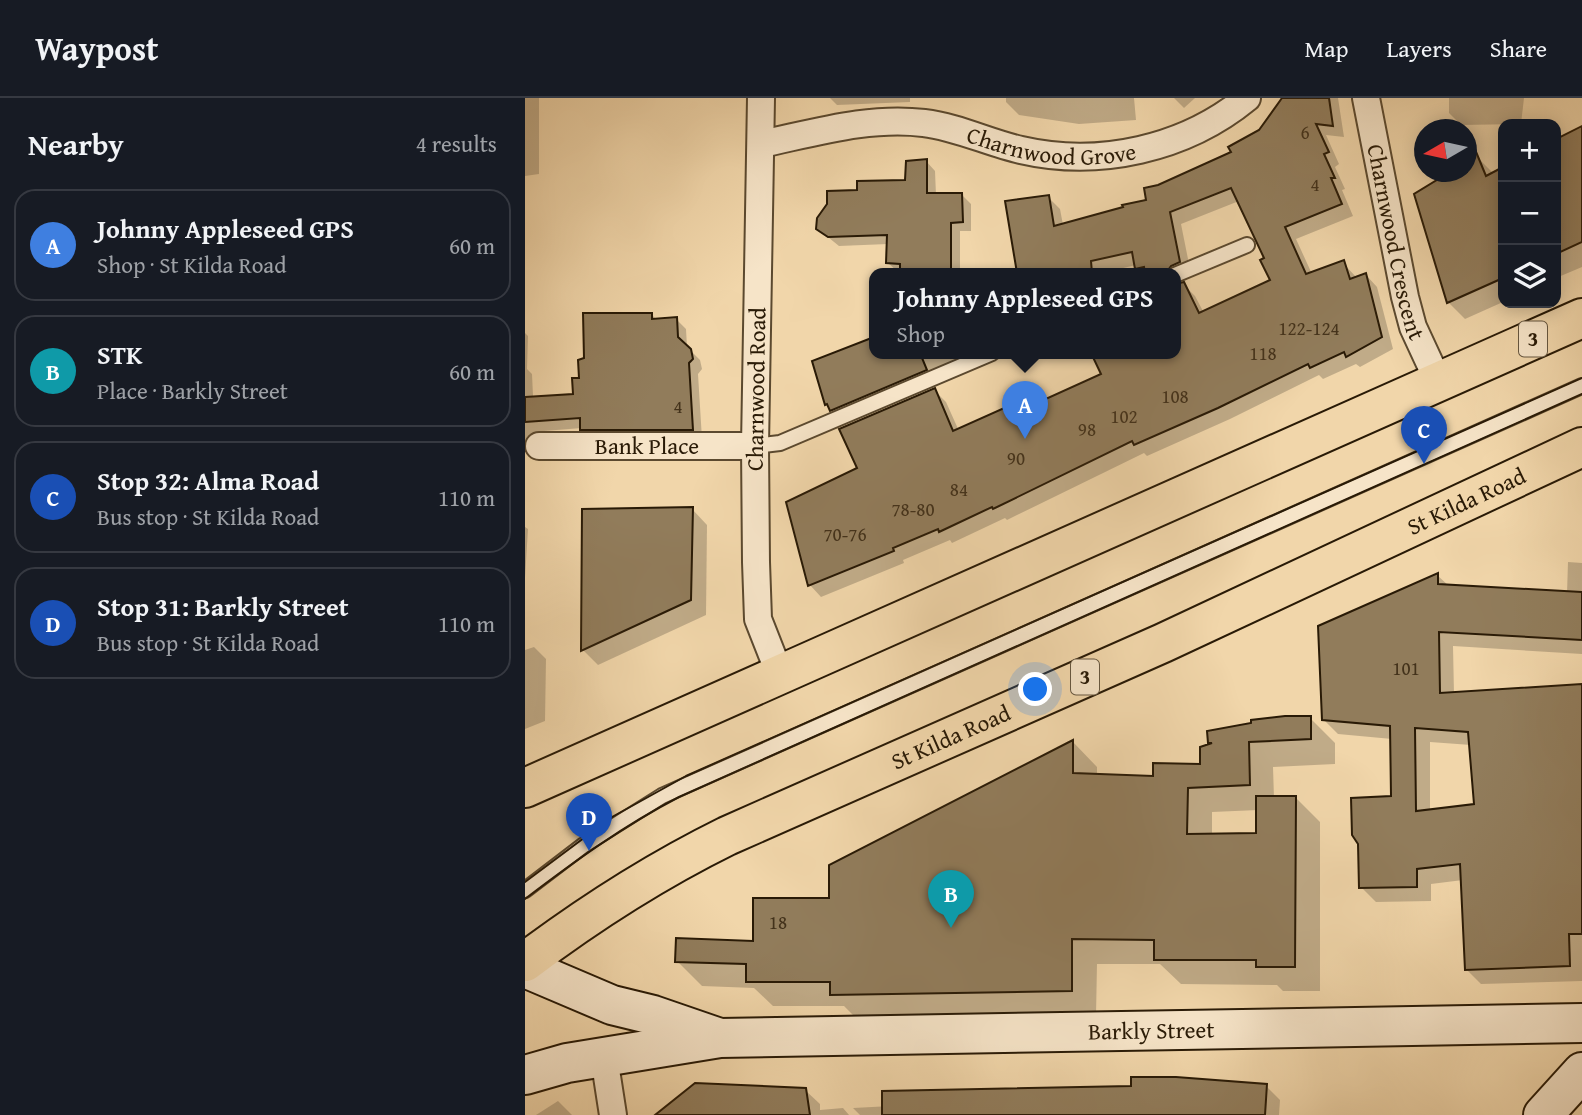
<!DOCTYPE html>
<meta charset="utf-8">
<style>
:root{--surface:#171b24;--page:#20242c;--text:#f1f3f6;--muted:#9ea1a6;--line:#363941;--accent:#d93025}
body{margin:0;font-family:"Gentium Book Plus",serif;background:var(--page);color:var(--text)}
.controls{position:absolute;right:21px;top:21px;display:grid;overflow:hidden;border-radius:14px;box-shadow:0 4px 18px #0003}
.controls button{width:63px;height:63px;display:grid;place-items:center;padding:0;border:0;border-bottom:2px solid var(--line);background:var(--surface);color:var(--text);font:35px sans-serif}
.compass{position:absolute;left:889px;top:21px;width:63px;height:63px;border-radius:50%;background:var(--surface);box-shadow:0 4px 18px #0003;rotate:261deg}
.you{position:absolute;left:511px;top:592px;width:24px;height:24px;margin:-18px;border:5px solid #fff;border-radius:50%;background:#1a73e8;box-shadow:0 0 0 10px #1a73e833}
.badge{display:grid;place-items:center;width:46px;height:46px;border-radius:50%;background:var(--accent);color:#fff;font-size:23px;font-weight:700}
.pin{position:absolute;translate:-50% -58px;filter:drop-shadow(0 2px 4px #0008)}
.pin::after{content:'';position:absolute;top:37px;width:24px;height:21px;background:inherit;clip-path:polygon(0 0,100% 0,50% 100%)}
.popup{position:absolute;left:344px;top:170px;width:312px;height:91px;box-sizing:border-box;display:grid;place-content:center;border-radius:14px;background:var(--surface);filter:drop-shadow(0 2px 5px #0005);font-size:23px;white-space:nowrap;color:var(--muted)}
.popup b{font-size:26px;color:var(--text)}
.popup::after{content:'';position:absolute;left:50%;top:100%;margin-left:-14px;border:14px solid transparent;border-top-color:var(--surface)}
.list{margin:0;padding:0;list-style:none}
h2{display:flex;justify-content:space-between;align-items:center;height:91px;margin:0;padding:0 28px;font-size:30px}
h2 small{font-size:23px;font-weight:400;color:var(--muted)}
.list li{display:grid;grid-template-columns:46px 1fr auto;gap:21px;align-items:center;box-sizing:border-box;height:112px;margin:0 14px 14px;padding:0 14px;border:2px solid var(--line);border-radius:21px}
.list b{display:block;font-size:26px;white-space:nowrap}
.list p{margin:0;font-size:23px;white-space:nowrap;color:var(--muted)}
.list em{font-size:23px;font-style:normal;color:var(--muted)}
.icon{flex:none;width:38px;height:38px;fill:none;stroke:currentColor;stroke-width:2;stroke-linecap:round;stroke-linejoin:round}
.map{position:relative;flex:none;width:1057px;height:1017px;overflow:hidden}
header{display:flex;align-items:center;gap:42px;box-sizing:border-box;height:98px;padding:0 35px;background:var(--surface);border-bottom:2px solid var(--line)}
header strong{font-size:33px}
nav{display:flex;gap:38px;margin-inline-start:auto;font-size:24px}
main{display:flex}
aside{flex:1;background:var(--surface)}
.map>svg:first-child{display:block}
</style>
<header>
<strong>Waypost</strong>
<nav><a>Map</a><a>Layers</a><a>Share</a></nav>
</header>
<main>
<aside>
<h2>Nearby<small>4 results</small></h2>
<ul class="list">
<li><span class="badge" style="background:#3f7fe0">A</span><div><b>Johnny Appleseed GPS</b><p>Shop · St Kilda Road</p></div><em>60 m</em></li>
<li><span class="badge" style="background:#0f9aa8">B</span><div><b>STK</b><p>Place · Barkly Street</p></div><em>60 m</em></li>
<li><span class="badge" style="background:#1a4fb4">C</span><div><b>Stop 32: Alma Road</b><p>Bus stop · St Kilda Road</p></div><em>110 m</em></li>
<li><span class="badge" style="background:#1a4fb4">D</span><div><b>Stop 31: Barkly Street</b><p>Bus stop · St Kilda Road</p></div><em>110 m</em></li>
</ul>
</aside>
<div class="map">
<svg width="1057" height="1017" viewBox="0 0 1057 1017">
<rect width="100%" height="100%" fill="#f1d6aa"/>
<filter id="stains"><feTurbulence type="fractalNoise" baseFrequency=".00286" numOctaves="4"/><feColorMatrix values="0 0 0 0 .2 0 0 0 0 .09 0 0 0 0 .02 0 0 0 .5 -.17"/></filter>
<radialGradient id="worn" r=".72"><stop offset=".6" stop-color="#630" stop-opacity="0"/><stop offset="1" stop-color="#630" stop-opacity=".3"/></radialGradient>
<g fill="#0003" fill-rule="evenodd">
<polygon points="0,0 14,0 14,76 0,78"/>
<polygon points="305,0 385,0 385,4 312,7"/>
<polygon points="481,0 609,0 611,22 554,26 494,17 481,4"/>
<polygon points="649,0 670,0 659,10"/>
<path d="M760,0H813L819,39L801,37L814,66L810,69L820,91L817,92L828,118L771,141L787,176L818,165L832,180L841,177L852,189L868,251L835,269L831,266L798,281L794,277L705,321L622,358L619,355L482,422L480,420L427,445L425,442L378,462L379,465L296,499L285,487L334,371L409,292L421,304L434,333L497,304L504,311L650,255V175H612L611,167L577,175H494L523,99L535,111L538,127L623,104L633,89L708,55L736,34ZM714,103L741,161L747,183L679,215L670,198L658,186L653,187L654,182L666,176L656,126Z"/>
<polygon points="924,0 999,0 996,26 936,27 924,15"/>
<polygon points="1057,30 1057,169 1031,180 1031,43"/>
<polygon points="952,59 969,76 978,71 978,204 940,221 923,204 891,97 929,74 942,74 942,66"/>
<polygon points="401,63 410,73 411,97 436,96 446,106 446,133 435,133 435,175 373,174 363,165 363,146 314,148 293,131 334,94 381,84"/>
<polygon points="126,216 132,222 151,221 161,231 162,249 175,262 177,271 173,276 177,341 67,341 57,330 19,333 20,341 0,342 0,235 3,238 2,271 7,276 8,298 10,300 49,298 56,281"/>
<polygon points="350,241 350,255 463,255 319,324 302,306 289,264"/>
<polygon points="0,395 0,429 3,431 0,480"/>
<polygon points="167,411 182,427 181,517 73,567 58,552"/>
<path d="M1043,464L1057,465V556L928,548L929,596L1057,588V883L956,886L941,871L938,782L906,786V803L851,804L836,789L867,700V641L813,636L798,621L912,477L924,488L1042,495ZM905,644L946,647L951,707L905,713Z"/>
<polygon points="9,549 21,561 20,623 0,631 0,552"/>
<path d="M785,620L810,645V666L748,669L749,700L770,699L795,724V893H758L752,887L656,886L635,866H572L571,918L332,921L319,908H248L229,890L177,888L152,863L230,845L306,802L548,644L572,669V678L630,680L677,667L687,646L685,644ZM733,712V736L687,737V714Z"/>
<polygon points="741,988 755,1002 754,1017 335,1017 328,1010"/>
<polygon points="280,992 295,1006 295,1012 318,1010 324,1017 132,1017"/>
<polygon points="33,1003 47,1017 11,1017"/>
</g>
<g fill="#917c5b" stroke="#291a06" stroke-width="2" fill-rule="evenodd">
<polygon points="757,0 804,0 808,28 791,26 804,54 799,56 810,80 806,80 817,106 760,129 781,176 819,162 825,181 841,175 857,239 821,259 819,254 785,270 783,266 693,310 609,347 607,343 468,411 467,409 414,434 413,431 368,450 369,453 283,488 261,404 332,370 314,331 410,290 428,333 497,302 501,310 576,276 566,255 650,255 650,186 659,184 674,215 745,182 735,162 739,160 706,90 645,114 655,164 646,168 641,175 620,175 619,169 610,171 607,154 566,163 567,175 492,175 480,103 524,97 529,128 598,109 597,107 621,102 619,90 633,87 706,54 703,49 734,32"/>
<polygon points="1057,28 1057,144 1031,156 1031,41"/>
<polygon points="942,32 961,78 978,69 978,180 922,205 889,96 925,74 942,74"/>
<polygon points="402,61 402,95 437,95 438,124 426,125 426,173 375,175 375,166 361,165 362,137 303,139 291,131 292,120 302,106 302,93 332,92 332,83 380,82 381,63"/>
<polygon points="58,215 127,215 127,221 152,219 153,239 166,251 168,261 164,265 168,332 55,332 55,320 0,324 0,299 48,296 47,280 54,280 53,262 59,260"/>
<polygon points="349,239 349,255 395,255 402,272 305,313 302,306 300,307 287,263"/>
<polygon points="168,409 166,502 56,553 57,411"/>
<path d="M913,475V486L1057,494V542L914,534L915,595L1057,586V836H1044L1045,868L940,872L935,766L892,771V789L834,790L833,746L827,737L826,700L866,698L865,628L797,622L793,528ZM890,630L943,634L949,706L891,713Z"/>
<polygon points="760,618 786,618 786,641 724,644 725,687 663,690 662,736 731,735 731,698 771,698 770,869 731,869 731,862 629,862 629,842 547,841 547,893 305,897 305,884 221,884 221,866 150,864 151,840 228,843 228,800 304,800 304,767 548,642 548,675 628,678 628,665 675,666 675,649 687,645 683,645 682,633 726,625 726,622"/>
<polygon points="606,979 651,979 742,986 740,1017 357,1017 357,993 606,988"/>
<polygon points="170,985 281,990 285,1017 130,1017"/>
</g>
<g fill="none" stroke-linecap="round" stroke-linejoin="round">
<defs>
<g id="lane">
<polyline points="650,177 722,147"/>
<polyline points="230,348 255,345 467,255"/>
<polyline points="0,792 59,747 137,698 1057,288"/>
</g>
<g id="street">
<polyline points="236,0 230,348 231,464 233,521 255,577"/>
<path id="s1" d="M841,0L880,199L888,229L913,283"/>
<path id="s2" d="M236,46C289,35 345,18 399,25C433,29 464,45 496,52C574,70 660,51 722,0"/>
<path id="s3" d="M14,348H230"/>
<polyline points="79,959 88,1017"/>
</g>
<g id="secondary">
<polyline points="0,870 87,907 128,917 192,939"/>
<path id="s4" d="M0,977L42,965L195,940L1057,925"/>
<polyline points="1018,1017 1057,974"/>
</g>
<g id="highway">
<polyline points="0,690 1057,220"/>
<path id="s5" d="M0,864C65,815 129,774 202,738L638,545L1057,349"/>
</g>
</defs>
<use href="#lane" stroke="#5b492f" stroke-width="18"/>
<use href="#street" stroke="#5b492f" stroke-width="30"/>
<use href="#secondary" stroke="#291a06" stroke-width="42"/>
<use href="#highway" stroke="#291a06" stroke-width="42"/>
<use href="#lane" stroke="#f6e4c8" stroke-width="14"/>
<use href="#street" stroke="#f6e4c8" stroke-width="26"/>
<use href="#secondary" stroke="#f6e4c8" stroke-width="38"/>
<use href="#highway" stroke="#f1d6aa" stroke-width="38"/>
<g stroke="#291a06" stroke-width="2">
<polyline points="0,784 87,719 161,678 1057,280"/>
<path d="M0,801C50,763 98,728 154,699L1057,296"/>
</g>
</g>
<g text-anchor="middle" stroke-width="5" stroke-linejoin="round" paint-order="stroke">
<g font-size="19" fill="#43321b">
<text x="780" y="41">6</text>
<text x="790" y="93">4</text>
<text x="784" y="237">122-124</text>
<text x="738" y="262">118</text>
<text x="650" y="305">108</text>
<text x="153" y="315">4</text>
<text x="599" y="325">102</text>
<text x="562" y="338">98</text>
<text x="491" y="367">90</text>
<text x="434" y="398">84</text>
<text x="388" y="418">78-80</text>
<text x="320" y="443">70-76</text>
<text x="881" y="577">101</text>
<text x="253" y="831">18</text>
</g>
<g fill="#f6e4c8" stroke="#665740" stroke-width="2">
<rect x="994" y="223.5" width="28" height="35" rx="5"/>
<rect x="546" y="561.5" width="28" height="35" rx="5"/>
</g>
<g font-size="21" font-weight="bold" fill="#291a06">
<text x="1008" y="248">3</text>
<text x="560" y="586">3</text>
</g>
<g font-size="23" fill="#291a06" stroke="#f6e4c8">
<text dy="8" stroke="none"><textPath href="#s2" startOffset="296">Charnwood Grove</textPath></text>
<text dy="8" stroke="none"><textPath href="#s1" startOffset="147">Charnwood Crescent</textPath></text>
<text transform="translate(231 291) rotate(-89)" y="8">Charnwood Road</text>
<text dy="8" stroke="none"><textPath href="#s3" startOffset="108">Bank Place</textPath></text>
<text dy="8" stroke="none"><textPath href="#s5" startOffset="1050">St Kilda Road</textPath></text>
<text dy="8" stroke="none"><textPath href="#s5" startOffset="483">St Kilda Road</textPath></text>
<text dy="8" stroke="none"><textPath href="#s4" startOffset="630">Barkly Street</textPath></text>
</g>
</g>
<rect width="100%" height="100%" filter="url(#stains)"/>
<rect width="100%" height="100%" fill="url(#worn)"/>
</svg>
<div class="controls">
<button>+</button>
<button>−</button>
<button><svg class="icon" aria-label="layers" viewBox="0 0 24 24"><path d="M12 4l9 5-9 5-9-5zM3 14l9 5 9-5"/></svg></button>
</div>
<svg class="compass" viewBox="-18 -18 36 36"><path d="M0-13l5 13h-10z" fill="#e53935"/><path d="M0 13l5-13h-10z" fill="#9ea1a6"/></svg>
<div class="you"></div>
<div class="pin badge" style="left:500px;top:341px;background:#3f7fe0">A</div>
<div class="popup"><b>Johnny Appleseed GPS</b>Shop</div>
<div class="pin badge" style="left:426px;top:830px;background:#0f9aa8">B</div>
<div class="pin badge" style="left:899px;top:366px;background:#1a4fb4">C</div>
<div class="pin badge" style="left:64px;top:753px;background:#1a4fb4">D</div>
</div>
</main>
